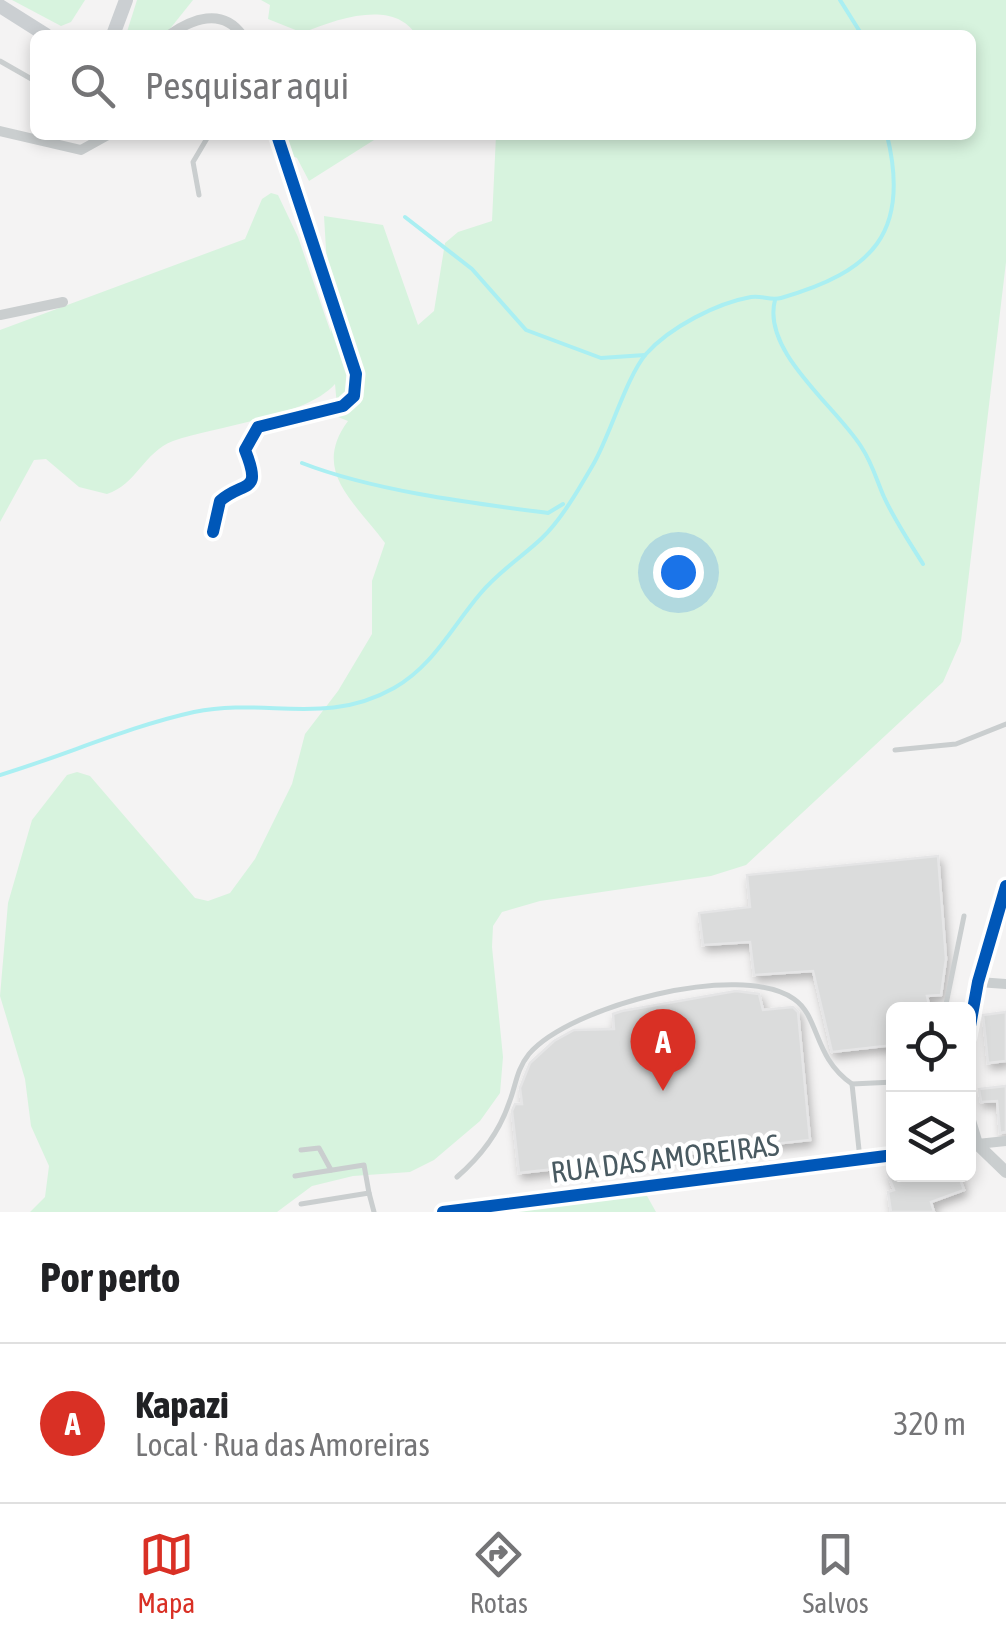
<!DOCTYPE html>
<html lang="pt">
<meta charset="utf-8">
<style>
:root{--surface:#fff;--page:#f2f2f2;--text:#202124;--muted:#757577;--line:#e0e0e0;--accent:#d93025}
body{margin:0;font-family:"Asap Condensed",sans-serif;background:var(--page);color:var(--text)}
.controls{position:absolute;right:30px;bottom:30px;display:grid;overflow:hidden;border-radius:15px;box-shadow:0 5px 15px #0003}
.controls button{width:90px;height:90px;display:grid;place-items:center;padding:0;border:0;border-bottom:2px solid var(--line);background:var(--surface);color:var(--text);font:50px sans-serif}
.you{position:absolute;left:678px;top:572px;width:35px;height:35px;margin:-25px;border:8px solid #fff;border-radius:50%;background:#1a73e8;box-shadow:0 0 0 15px #1a73e833}
.badge{display:grid;place-items:center;width:65px;height:65px;border-radius:50%;background:var(--accent);color:#fff;font-size:32px;font-weight:700}
.pin{position:absolute;translate:-50% -82px;filter:drop-shadow(0 2px 5px #0008)}
.pin::after{content:'';position:absolute;top:52px;width:35px;height:30px;background:inherit;clip-path:polygon(0 0,100% 0,50% 100%)}
.list{margin:0;padding:0;list-style:none}
h2{display:flex;justify-content:space-between;align-items:center;height:130px;margin:0;padding:0 40px;font-size:42px}
h2 small{font-size:32px;font-weight:400;color:var(--muted)}
.list li{display:grid;grid-template-columns:65px 1fr auto;gap:30px;align-items:center;box-sizing:border-box;height:160px;padding:0 40px;border-top:2px solid var(--line)}
.list b{display:block;font-size:38px;white-space:nowrap}
.list p{margin:0;font-size:32px;white-space:nowrap;color:var(--muted)}
.list em{font-size:32px;font-style:normal;color:var(--muted)}
.icon{flex:none;width:55px;height:55px;fill:none;stroke:currentColor;stroke-width:2;stroke-linecap:round;stroke-linejoin:round}
.map{position:relative;flex:none;width:1006px;height:1212px;overflow:hidden}
.search{position:absolute;background:var(--surface);box-shadow:0 5px 15px #0003;left:30px;right:30px;top:30px;height:110px;display:flex;align-items:center;gap:25px;box-sizing:border-box;padding:0 35px;border-radius:15px;color:var(--muted);font-size:38px}
.sheet{height:290px;background:var(--surface)}
nav{display:flex;justify-content:space-around;align-items:center;box-sizing:border-box;height:140px;border-top:2px solid var(--line);background:var(--surface);font-size:28px;color:var(--muted)}
nav a{display:grid;justify-items:center;gap:5px}
nav .on{color:var(--accent)}
.map>svg:first-child{display:block}
</style>
<div class="map">
<svg width="1006" height="1212" viewBox="0 0 1006 1212">
<defs>
<filter id="shadow"><feDropShadow dx="3" dy="5.5" stdDeviation="5" flood-color="#0004"/></filter>
</defs>
<rect width="100%" height="100%" fill="#f4f3f3"/>
<g fill="#d7f3de">
<polygon points="12,0 85,0 71,22 61,26"/>
<polygon points="137,0 193,0 165,35 126,35"/>
<path d="M261,0H1006V262L961,641L943,682L746,865L711,876L540,901L502,912L493,926L492,947L503,1057L500,1093L480,1121L434,1160L410,1172L353,1176L312,1186L277,1212H30L45,1197L49,1166L31,1126L25,1079L0,996L8,903L32,820L67,775L77,772L90,776L195,898L208,901L230,893L255,859L292,784L305,734L338,691L372,634V581L385,543C354,501 311,471 348,421L338,417L335,384C306,417 216,426 173,441C144,452 136,485 107,494L79,487L46,459L34,460L0,522V330L245,239L262,199L271,193L278,195L298,237L331,333L324,216L383,225L418,325L434,311L445,243L458,232L492,221L496,135H971V35H416C395,0 340,17 303,33L268,19L270,5Z"/>
<polygon points="285,135 392,135 374,140 309,181 297,158 283,152"/>
<polygon points="615,1184 642,1187 656,1212 446,1212"/>
</g>
<g fill="none" stroke-linecap="round" stroke-linejoin="round">
<g stroke="#aaeff2" stroke-width="4">
<polyline points="840,0 862,35"/>
<polyline points="405,217 472,269 526,330 601,358 645,355"/>
<path d="M775,300C761,352 838,408 862,448C872,463 877,481 884,497C895,521 910,543 923,564"/>
<path d="M302,463C374,491 471,503 548,513L563,504"/>
<path d="M0,775C66,755 127,727 194,712C266,697 325,727 394,688C433,666 452,627 480,594C498,572 522,557 542,538C562,519 580,487 594,463C610,435 627,376 646,354C670,327 717,303 751,297C762,295 770,301 781,298C872,272 911,233 887,135"/>
</g>
</g>
<g fill="#dbdcdc" stroke="#e5e5e6" stroke-width="2.5" filter="url(#shadow)">
<polygon points="938,856 946,959 941,995 927,996 930,1010 894,1010 894,1045 832,1052 813,971 754,975 750,942 703,945 699,913 750,907 747,875"/>
<polygon points="736,991 759,994 763,1010 793,1007 798,1012 810,1140 519,1173 512,1111 515,1104 522,1104 520,1088 530,1063 554,1041 574,1030 614,1029 613,1014 622,1011"/>
<polygon points="1006,1012 1006,1061 988,1063 983,1015"/>
<polygon points="1006,1086 1006,1132 1000,1133 997,1101 981,1102 979,1089"/>
<polygon points="888,1174 921,1174 923,1179 958,1174 964,1190 931,1202 934,1212 891,1212 888,1192 894,1190"/>
</g>
<g fill="none" stroke-linecap="round" stroke-linejoin="round">
<g stroke="#cacecf" stroke-width="5">
<polyline points="0,61 35,81"/>
<polyline points="199,195 193,162 209,135"/>
<polyline points="895,750 956,744 1006,724"/>
<polyline points="945,1009 964,916"/>
<polyline points="301,1150 319,1148 331,1170"/>
<polyline points="860,1159 852,1084 894,1082"/>
<polyline points="295,1176 364,1165 369,1193"/>
<path d="M457,1177C480,1157 499,1133 509,1103C516,1086 516,1070 529,1054C570,1006 740,961 794,999C820,1017 813,1057 852,1084"/>
<polyline points="301,1204 369,1193 374,1212"/>
</g>
<g stroke="#cacecf" stroke-width="10">
<path d="M169,35C192,19 222,7 242,35"/>
<polyline points="0,131 81,150 108,135"/>
<polyline points="0,315 63,302"/>
<path d="M213,532L220,501C244,480 263,495 245,450L258,427L343,406L354,396L356,374L277,135"/>
<polyline points="978,982 1006,984"/>
<polyline points="968,1145 1006,1141"/>
<polyline points="443,1212 894,1155"/>
</g>
<g stroke="#cacecf" stroke-width="12">
<polyline points="968,1037 978,982 1006,886"/>
<polyline points="968,1114 977,1144 1006,1172"/>
</g>
<g stroke="#cbcfd2" stroke-width="14">
<polyline points="0,6 46,35"/>
<polyline points="113,35 126,0"/>
</g>
<defs>
<g id="cycleway">
<path d="M213,532L220,501C244,480 263,495 245,450L258,427L343,406L354,396L356,374L277,135"/>
<polyline points="968,1037 978,982 1006,886"/>
<polyline points="443,1212 894,1155"/>
</g>
</defs>
<use href="#cycleway" stroke="#fff" stroke-width="19"/>
<use href="#cycleway" stroke="#0057b8" stroke-width="12"/>
</g>
<g text-anchor="middle" stroke-width="8" stroke-linejoin="round" paint-order="stroke">
<g font-size="30" fill="#495a61" stroke="#fff">
<text transform="translate(665 1159) rotate(-7)" y="10">RUA DAS AMOREIRAS</text>
</g>
</g>
</svg>
<div class="controls">
<button><svg class="icon" aria-label="locate" viewBox="0 0 24 24"><circle cx="12" cy="12" r="6"/><path d="M12 2v4M12 18v4M2 12h4M18 12h4"/></svg></button>
<button><svg class="icon" aria-label="layers" viewBox="0 0 24 24"><path d="M12 4l9 5-9 5-9-5zM3 14l9 5 9-5"/></svg></button>
</div>
<div class="you"></div>
<div class="pin badge" style="left:663px;top:1091px">A</div>
<div class="search"><svg class="icon" aria-label="search" viewBox="0 0 24 24"><circle cx="10" cy="10" r="6"/><path d="M15 15l6 6"/></svg>Pesquisar aqui</div>
</div>
<section class="sheet">
<h2>Por perto<small></small></h2>
<ul class="list">
<li><span class="badge">A</span><div><b>Kapazi</b><p>Local · Rua das Amoreiras</p></div><em>320 m</em></li>
</ul>
</section>
<nav>
<a class="on"><svg class="icon" aria-label="map" viewBox="0 0 24 24"><path d="M3 6l6-2 6 2 6-2v14l-6 2-6-2-6 2zM9 4v14M15 6v14"/></svg>Mapa</a>
<a><svg class="icon" aria-label="directions" viewBox="0 0 24 24"><path d="M12 3l9 9-9 9-9-9zM9 14v-3h6M13 9l2 2-2 2"/></svg>Rotas</a>
<a><svg class="icon" aria-label="saved" viewBox="0 0 24 24"><path d="M7 4h10v16l-5-4-5 4z"/></svg>Salvos</a>
</nav>
